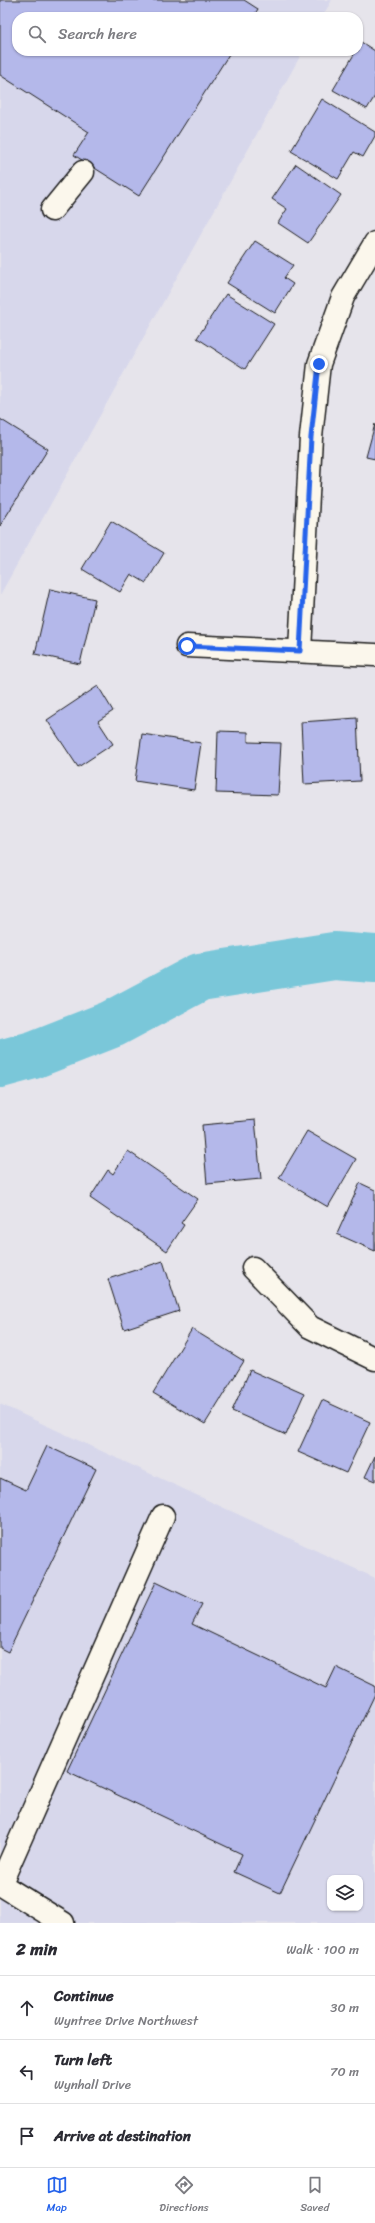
<!DOCTYPE html>
<meta charset="utf-8">
<style>
:root{--surface:#fff;--page:#f2f2f3;--text:#2b2b33;--muted:#7c7c81;--line:#e1e1e2;--accent:#2563eb}
body{margin:0;font-family:Sriracha,sans-serif;background:var(--page);color:var(--text)}
.controls{position:absolute;right:12px;bottom:12px;display:grid;overflow:hidden;border-radius:8px;box-shadow:0 1px 3px #0004}
.controls button{width:36px;height:36px;display:grid;place-items:center;padding:0;border:0;border-bottom:1px solid var(--line);background:var(--surface);color:var(--text);font:20px sans-serif}
.stop{position:absolute;width:12px;height:12px;margin:-9px;border:3px solid #2563eb;border-radius:50%;background:#fff}
.stop.end{background:#2563eb;border-color:#fff;box-shadow:0 1px 4px #0008}
.list{margin:0;padding:0;list-style:none}
h2{display:flex;justify-content:space-between;align-items:center;height:52px;margin:0;padding:0 16px;font-size:17px}
h2 small{font-size:13px;font-weight:400;color:var(--muted)}
.list li{display:grid;grid-template-columns:26px 1fr auto;gap:12px;align-items:center;box-sizing:border-box;height:64px;padding:0 16px;border-top:1px solid var(--line)}
.list b{display:block;font-size:15px;white-space:nowrap}
.list p{margin:0;font-size:13px;white-space:nowrap;color:var(--muted)}
.list em{font-size:13px;font-style:normal;color:var(--muted)}
.icon{flex:none;width:22px;height:22px;fill:none;stroke:currentColor;stroke-width:2;stroke-linecap:round;stroke-linejoin:round}
.map{position:relative;flex:none;width:375px;height:1923px;overflow:hidden}
.search{position:absolute;background:var(--surface);box-shadow:0 1px 3px #0004;left:12px;right:12px;top:12px;height:44px;display:flex;align-items:center;gap:10px;box-sizing:border-box;padding:0 14px;border-radius:16px;color:var(--muted);font-size:15px}
.sheet{height:244px;background:var(--surface)}
nav{display:flex;justify-content:space-around;align-items:center;box-sizing:border-box;height:56px;border-top:1px solid var(--line);background:var(--surface);font-size:11px;color:var(--muted)}
nav a{display:grid;justify-items:center;gap:2px}
nav .on{color:var(--accent)}
.map>svg:first-child{display:block}
</style>
<div class="map">
<svg width="375" height="1923" viewBox="0 0 375 1923">
<rect width="100%" height="100%" fill="#e6e4eb"/>
<filter id="ink" filterUnits="userSpaceOnUse"><feTurbulence type="fractalNoise" baseFrequency=".025" numOctaves="2"/><feDisplacementMap in="SourceGraphic" scale="8" xChannelSelector="R" yChannelSelector="G"/><feConvolveMatrix kernelMatrix="1 2 1 2 8 2 1 2 1" color-interpolation-filters="sRGB"/></filter>
<g filter="url(#ink)">
<g fill="#d7d7eb" fill-rule="evenodd">
<polygon points="0,0 332,0 322,17 17,17 17,51 303,51 0,595"/>
<path d="M0,1404L375,1578V1923H0ZM330,1878H360V1908H330Z"/>
</g>
<g fill="none" stroke-linecap="round" stroke-linejoin="round">
<polyline stroke="#7ac7d9" stroke-width="48" points="0,1064 33,1055 112,1024 200,977 334,956 375,959"/>
</g>
<g fill="#b4b8ea" stroke="#1c1c1c">
<polygon points="0,0 244,0 258,9 253,17 17,17 17,51 231,51 139,196 74,155 89,132 0,75"/>
<polygon points="361,42 375,51 375,96 367,109 333,90 356,51 358,51"/>
<polygon points="322,99 375,132 375,136 363,157 354,152 338,179 291,151"/>
<polygon points="296,164 341,195 308,243 278,223 287,209 272,199"/>
<polygon points="255,241 293,265 284,278 293,284 275,313 227,283"/>
<polygon points="226,294 274,324 245,369 197,338"/>
<polygon points="0,419 48,449 0,526"/>
<polygon points="375,424 375,459 366,457"/>
<polygon points="111,521 164,553 146,583 131,574 120,592 82,569"/>
<polygon points="50,589 95,599 80,664 35,654"/>
<polygon points="98,686 113,711 98,721 113,744 78,767 47,720"/>
<polygon points="357,718 360,781 304,784 301,722"/>
<polygon points="218,731 248,732 248,742 281,743 278,795 216,793"/>
<polygon points="142,734 201,743 194,790 135,781"/>
<polygon points="255,1120 261,1179 207,1184 202,1125"/>
<polygon points="307,1131 356,1159 328,1207 279,1178"/>
<polygon points="128,1151 198,1199 181,1223 184,1225 167,1251 90,1198 108,1170 113,1174"/>
<polygon points="360,1183 375,1190 375,1251 337,1234"/>
<polygon points="163,1261 179,1311 124,1329 108,1279"/>
<polygon points="192,1329 244,1361 205,1424 153,1393"/>
<polygon points="250,1370 304,1394 286,1435 232,1411"/>
<polygon points="322,1400 370,1422 346,1473 298,1452"/>
<polygon points="47,1446 96,1469 8,1652 0,1648 0,1478 26,1490"/>
<polygon points="375,1456 375,1481 365,1477"/>
<polygon points="156,1582 202,1604 192,1624 326,1688 336,1667 375,1686 375,1694 280,1893 234,1872 242,1854 67,1771"/>
</g>
<g fill="none" stroke-linecap="round" stroke-linejoin="round">
<defs>
<g id="minor">
<polyline points="52,210 83,172"/>
<polyline points="187,646 375,655"/>
<polyline points="300,651 311,437 319,364 343,297 375,243"/>
<polyline points="253,1268 310,1327 375,1359"/>
<polyline points="0,1884 63,1923"/>
<polyline points="0,1885 163,1516"/>
</g>
</defs>
<use href="#minor" stroke="#1c1c1c" stroke-width="25"/>
<use href="#minor" stroke="#fbf7ec" stroke-width="22"/>
</g>
</g>
<g fill="none" stroke-linecap="round" stroke-linejoin="round" filter="url(#ink)">
<polyline stroke="#2563eb" stroke-width="5" points="187,646 300,651 311,437 319,364"/>
</g>
</svg>
<div class="controls">
<button><svg class="icon" aria-label="layers" viewBox="0 0 24 24"><path d="M12 4l9 5-9 5-9-5zM3 14l9 5 9-5"/></svg></button>
</div>
<div class="stop" style="left:187px;top:646px"></div>
<div class="stop end" style="left:319px;top:364px"></div>
<div class="search"><svg class="icon" aria-label="search" viewBox="0 0 24 24"><circle cx="10" cy="10" r="6"/><path d="M15 15l6 6"/></svg>Search here</div>
</div>
<section class="sheet">
<h2>2 min<small>Walk · 100 m</small></h2>
<ul class="list">
<li><svg class="icon" aria-label="ahead" viewBox="0 0 24 24"><path d="M12 20V5M6 11l6-6 6 6"/></svg><div><b>Continue</b><p>Wyntree Drive Northwest</p></div><em>30 m</em></li>
<li><svg class="icon" aria-label="left" viewBox="0 0 24 24"><path d="M17 20v-9H6M10 6l-5 5 5 5"/></svg><div><b>Turn left</b><p>Wynhall Drive</p></div><em>70 m</em></li>
<li><svg class="icon" aria-label="arrive" viewBox="0 0 24 24"><path d="M6 21V4h12l-3 4 3 4H6"/></svg><div><b>Arrive at destination</b></div></li>
</ul>
</section>
<nav>
<a class="on"><svg class="icon" aria-label="map" viewBox="0 0 24 24"><path d="M3 6l6-2 6 2 6-2v14l-6 2-6-2-6 2zM9 4v14M15 6v14"/></svg>Map</a>
<a><svg class="icon" aria-label="directions" viewBox="0 0 24 24"><path d="M12 3l9 9-9 9-9-9zM9 14v-3h6M13 9l2 2-2 2"/></svg>Directions</a>
<a><svg class="icon" aria-label="saved" viewBox="0 0 24 24"><path d="M7 4h10v16l-5-4-5 4z"/></svg>Saved</a>
</nav>
